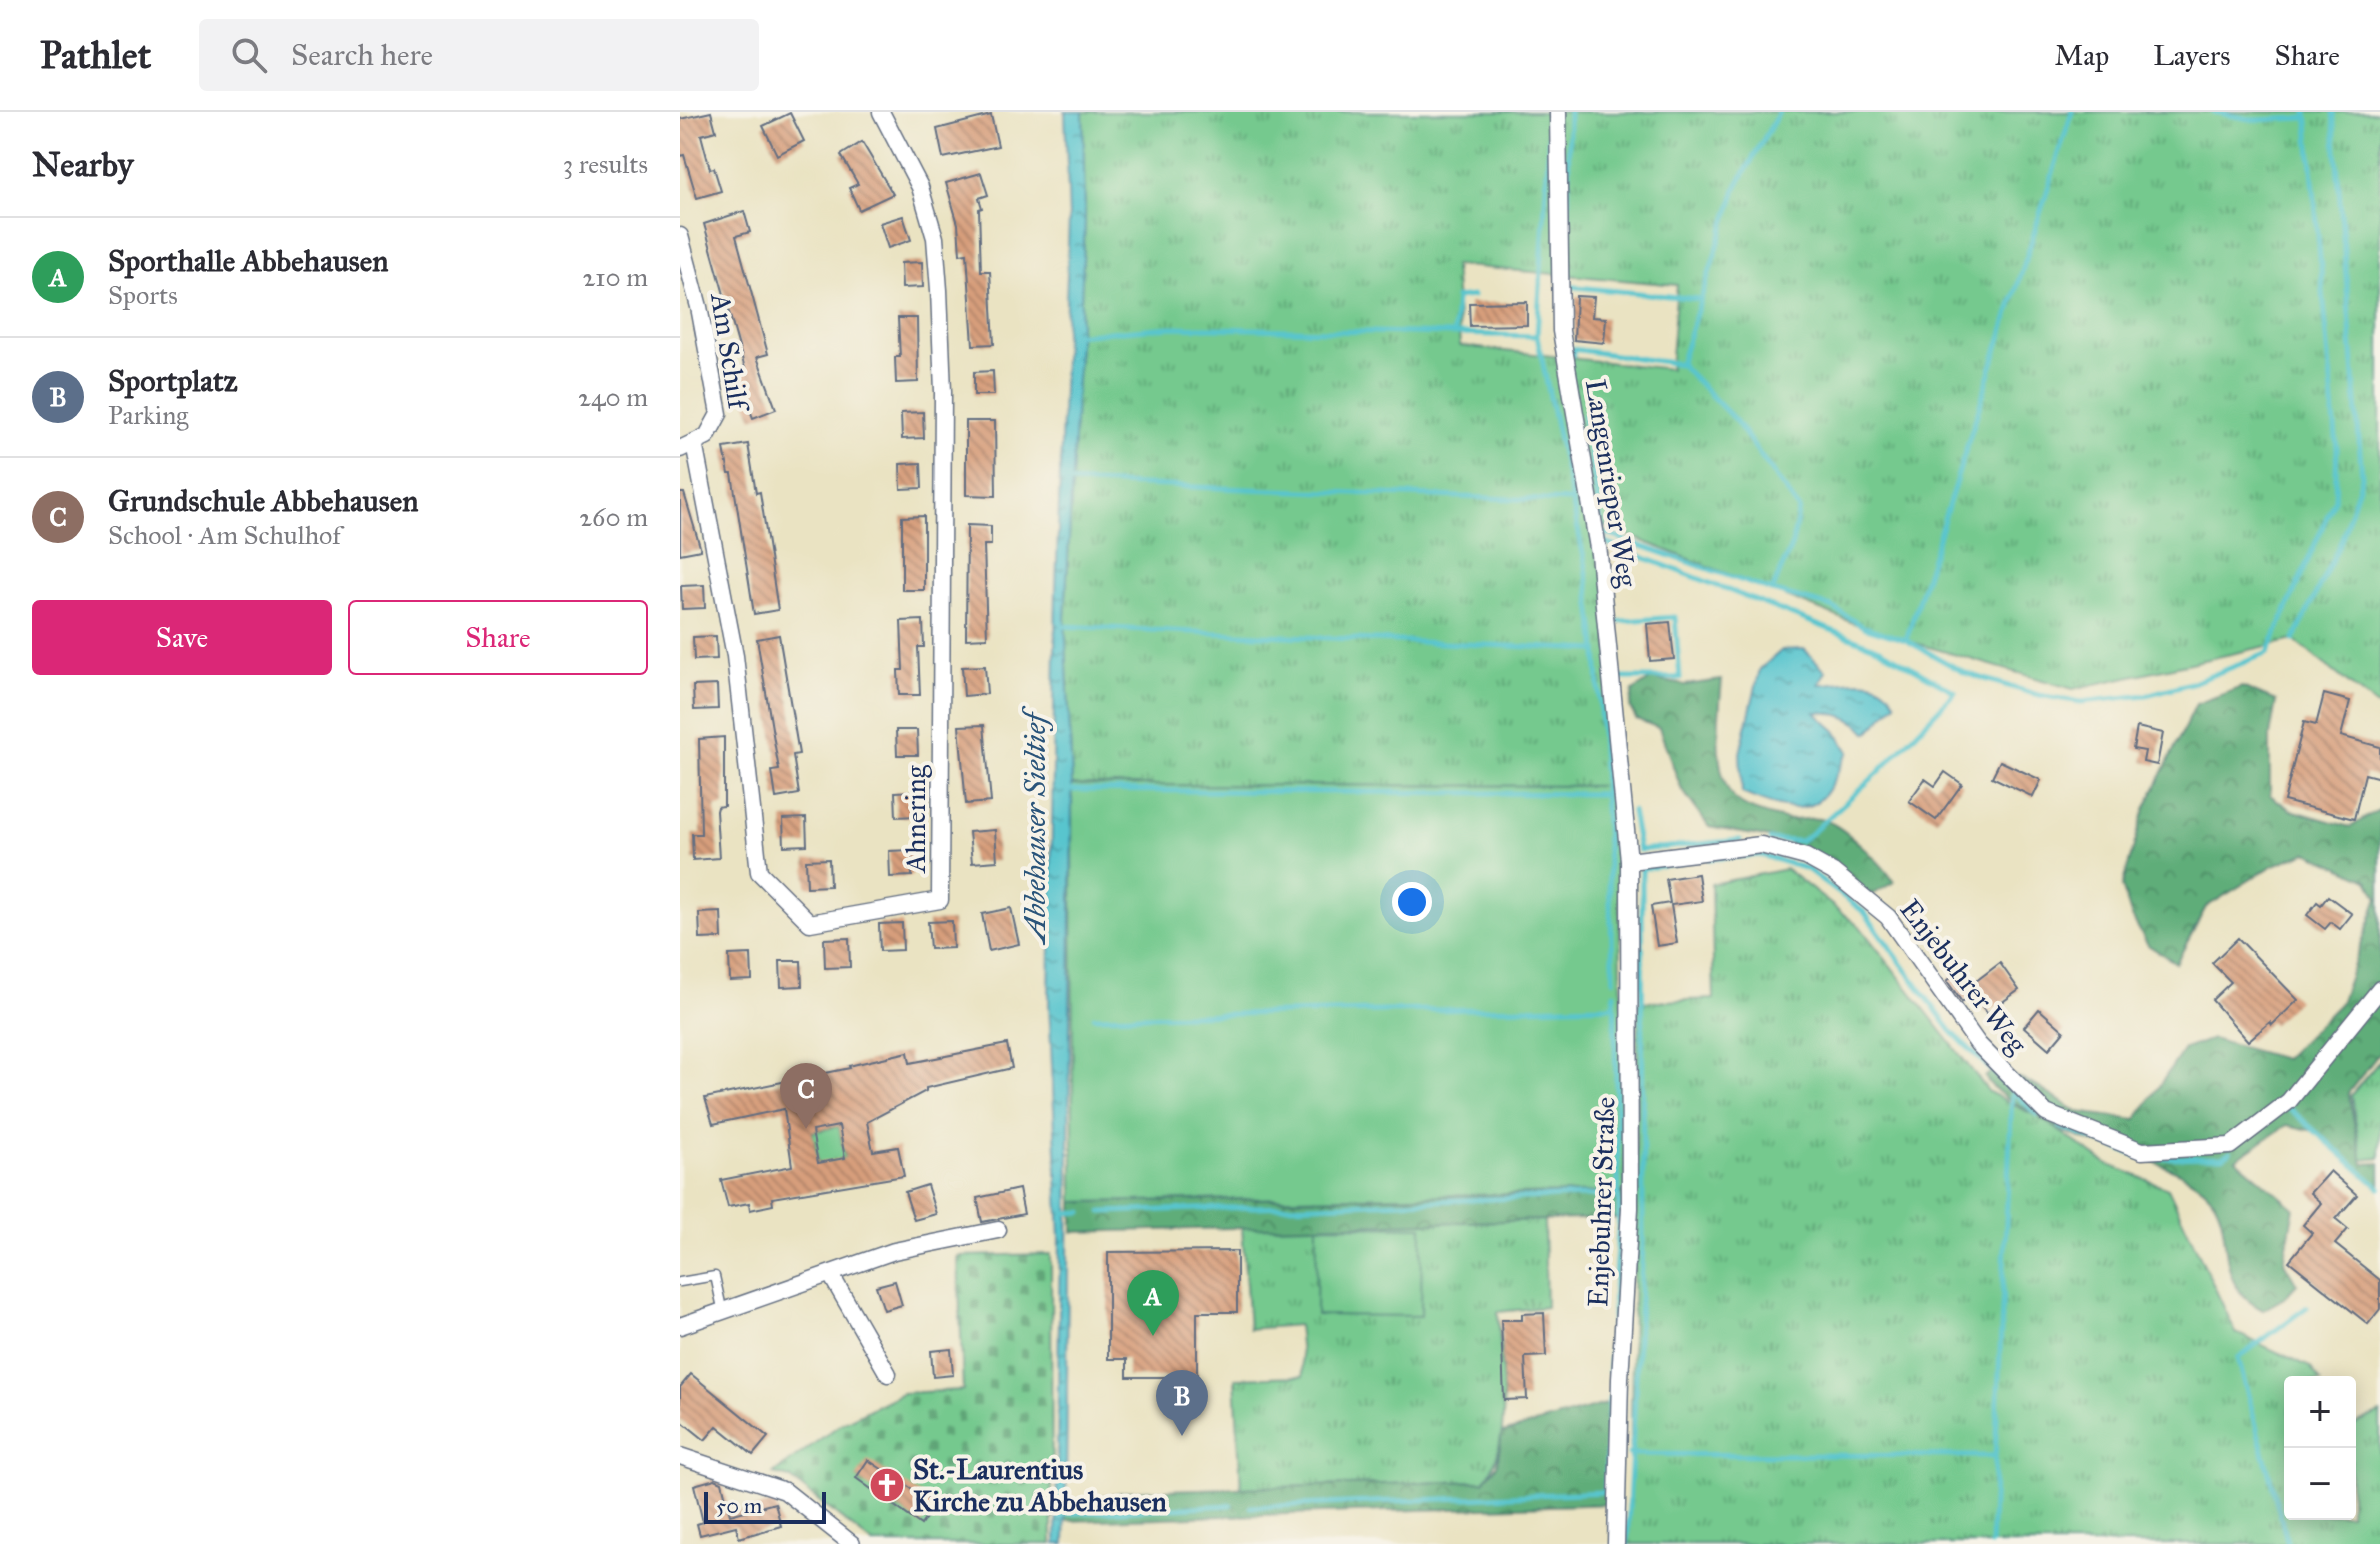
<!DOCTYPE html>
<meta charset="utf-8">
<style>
:root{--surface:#fff;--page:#f2f2f3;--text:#2b2b33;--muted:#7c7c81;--line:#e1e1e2;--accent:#db2777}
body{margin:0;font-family:"IM FELL Great Primer",serif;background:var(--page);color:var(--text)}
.controls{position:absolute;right:24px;bottom:24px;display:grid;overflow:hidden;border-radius:8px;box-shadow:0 4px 20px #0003}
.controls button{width:72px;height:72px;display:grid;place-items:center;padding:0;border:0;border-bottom:2px solid var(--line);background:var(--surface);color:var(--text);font:40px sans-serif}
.scale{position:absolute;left:24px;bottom:20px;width:122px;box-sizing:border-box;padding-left:8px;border:4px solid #1b2f5e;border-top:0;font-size:22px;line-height:28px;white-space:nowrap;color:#1b2f5e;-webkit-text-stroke:6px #f7f3e8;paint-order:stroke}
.you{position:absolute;left:732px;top:790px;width:28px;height:28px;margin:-20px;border:6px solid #fff;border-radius:50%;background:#1a73e8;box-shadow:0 0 0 12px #1a73e833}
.badge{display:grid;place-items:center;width:52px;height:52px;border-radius:50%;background:var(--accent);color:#fff;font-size:26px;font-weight:700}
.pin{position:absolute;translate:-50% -66px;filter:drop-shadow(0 2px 4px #0008)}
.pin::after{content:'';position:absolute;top:42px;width:28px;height:24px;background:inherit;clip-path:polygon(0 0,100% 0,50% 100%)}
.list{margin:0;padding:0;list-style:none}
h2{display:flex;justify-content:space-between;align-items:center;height:104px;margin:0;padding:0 32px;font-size:34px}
h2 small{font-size:26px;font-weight:400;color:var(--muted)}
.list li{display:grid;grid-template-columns:52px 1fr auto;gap:24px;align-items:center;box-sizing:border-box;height:120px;padding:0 32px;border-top:2px solid var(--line)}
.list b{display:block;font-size:30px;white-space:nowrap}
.list p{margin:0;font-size:26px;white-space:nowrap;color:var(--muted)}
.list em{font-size:26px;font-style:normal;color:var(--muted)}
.actions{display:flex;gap:16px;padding:24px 32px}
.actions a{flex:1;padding:18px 0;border:2px solid var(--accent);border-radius:8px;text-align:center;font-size:28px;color:var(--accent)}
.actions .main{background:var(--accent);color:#fff}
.icon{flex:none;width:44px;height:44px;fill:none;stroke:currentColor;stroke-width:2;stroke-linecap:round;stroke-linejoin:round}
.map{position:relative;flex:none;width:1700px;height:1432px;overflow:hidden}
header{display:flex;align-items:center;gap:48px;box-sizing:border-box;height:112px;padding:0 40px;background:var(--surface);border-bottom:2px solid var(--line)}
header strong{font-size:38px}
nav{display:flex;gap:44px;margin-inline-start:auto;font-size:28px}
.search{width:560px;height:72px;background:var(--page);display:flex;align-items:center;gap:20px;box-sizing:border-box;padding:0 28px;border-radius:8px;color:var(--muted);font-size:30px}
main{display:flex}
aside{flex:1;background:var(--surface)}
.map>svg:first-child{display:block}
</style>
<header>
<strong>Pathlet</strong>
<div class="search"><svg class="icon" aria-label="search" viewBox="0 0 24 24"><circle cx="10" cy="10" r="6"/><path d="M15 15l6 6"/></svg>Search here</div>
<nav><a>Map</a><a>Layers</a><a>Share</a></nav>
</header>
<main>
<aside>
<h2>Nearby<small>3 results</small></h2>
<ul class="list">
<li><span class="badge" style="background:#2e9e5b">A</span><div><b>Sporthalle Abbehausen</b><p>Sports</p></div><em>210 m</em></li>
<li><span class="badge" style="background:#5c6f8a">B</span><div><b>Sportplatz</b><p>Parking</p></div><em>240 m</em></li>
<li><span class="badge" style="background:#8d6e63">C</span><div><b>Grundschule Abbehausen</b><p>School · Am Schulhof</p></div><em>260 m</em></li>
</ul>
<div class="actions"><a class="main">Save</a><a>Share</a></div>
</aside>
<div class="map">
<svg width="1700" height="1432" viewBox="0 0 1700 1432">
<defs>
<pattern id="grass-tufts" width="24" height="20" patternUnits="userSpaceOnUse" patternTransform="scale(2)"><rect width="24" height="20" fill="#74c98e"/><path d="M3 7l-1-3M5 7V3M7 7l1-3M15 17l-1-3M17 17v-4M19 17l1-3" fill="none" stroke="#5ea477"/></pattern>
<pattern id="forest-crowns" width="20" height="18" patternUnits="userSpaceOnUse" patternTransform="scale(2)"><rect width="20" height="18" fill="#5fad79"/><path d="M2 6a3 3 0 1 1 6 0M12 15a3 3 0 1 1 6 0" fill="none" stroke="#4e8d66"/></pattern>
<pattern id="cemetery-stones" width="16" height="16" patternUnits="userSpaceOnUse" patternTransform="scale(2)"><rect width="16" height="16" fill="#74c98e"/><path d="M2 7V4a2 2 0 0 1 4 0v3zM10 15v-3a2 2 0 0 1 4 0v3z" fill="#5ea477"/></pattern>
<pattern id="water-ripples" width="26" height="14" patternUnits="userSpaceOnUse" patternTransform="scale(2)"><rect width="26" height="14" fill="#58c5ce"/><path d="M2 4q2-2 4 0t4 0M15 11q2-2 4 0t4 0" fill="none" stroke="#48a0aa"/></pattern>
<pattern id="building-back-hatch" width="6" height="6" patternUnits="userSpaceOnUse" patternTransform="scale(2)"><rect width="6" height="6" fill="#d79e7b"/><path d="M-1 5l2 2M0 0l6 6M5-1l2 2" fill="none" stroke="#ae8168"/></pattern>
</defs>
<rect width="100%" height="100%" fill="#f7f3e8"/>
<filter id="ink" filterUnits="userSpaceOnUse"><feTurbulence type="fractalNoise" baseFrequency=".0125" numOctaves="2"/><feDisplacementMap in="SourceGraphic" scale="16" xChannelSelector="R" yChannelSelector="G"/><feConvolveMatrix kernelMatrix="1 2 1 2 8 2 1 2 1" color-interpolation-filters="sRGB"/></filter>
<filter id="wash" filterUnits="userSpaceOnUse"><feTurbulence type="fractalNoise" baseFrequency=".006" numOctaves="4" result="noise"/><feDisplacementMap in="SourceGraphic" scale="32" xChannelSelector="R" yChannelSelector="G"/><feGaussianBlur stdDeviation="1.8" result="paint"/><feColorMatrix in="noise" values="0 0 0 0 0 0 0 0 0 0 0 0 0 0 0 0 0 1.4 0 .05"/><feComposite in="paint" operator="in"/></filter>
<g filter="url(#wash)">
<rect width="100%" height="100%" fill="#eae3c2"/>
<g fill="url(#grass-tufts)" stroke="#487c76" stroke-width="2" fill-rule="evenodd">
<path d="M403,0H1700V592L1697,594L1614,528L1393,577L1194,519L922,413L937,674L392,673L385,506L405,109ZM774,153L997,173L990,257L780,234Z"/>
<polygon points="1106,757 1181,816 1309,980 1362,1007 1427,1052 1488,1076 1556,1221 1630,1255 1641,1270 1610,1270 1610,1402 1670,1402 1670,1309 1674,1313 1700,1301 1700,1432 949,1432 958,890 1034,887 1031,772"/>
<polygon points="1700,948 1700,1046 1682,1048 1671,983"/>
<polygon points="159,1014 165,1046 139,1057 132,1020"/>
<path d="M864,1108L866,1195L818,1200C820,1249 835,1331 804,1369L561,1377L555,1266L623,1264L618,1213L569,1217L562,1115Z"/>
</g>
<g fill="url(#forest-crowns)" stroke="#3d6e6c" stroke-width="2">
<path d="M971,567L1005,573L1042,568C1039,601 1032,656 1052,684C1062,697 1088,703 1103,707C1115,710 1128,705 1140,707C1161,710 1203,752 1214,770L1192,783L1168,776L1107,729L1029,715L1001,676L979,616L956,607L950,595L953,579Z"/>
<path d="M1562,575L1596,589L1590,624V683L1611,698L1670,715L1700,697V940L1668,981L1683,1052L1700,1051V1076L1639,1020L1607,1013L1556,1047L1614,1096L1604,1150L1617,1172L1604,1186L1583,1198C1526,1170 1561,1111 1525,1078C1492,1048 1426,1037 1385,1020C1370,1014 1356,1003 1342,995C1329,987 1313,979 1305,965L1316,956L1356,974L1398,1000L1456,1008L1504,937L1532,927L1604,947L1660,891L1698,786L1688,768L1627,740L1594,753L1526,795L1496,851L1468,833L1451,803L1442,774L1465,697L1516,592Z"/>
<polygon points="945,1081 945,1106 393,1120 393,1090"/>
<polygon points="936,1289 934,1392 385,1409 386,1390 450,1379 804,1369 817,1353 822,1321"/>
</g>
<polygon fill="url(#cemetery-stones)" stroke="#487c76" stroke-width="2" points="371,1142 372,1432 193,1432 110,1366 93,1362 162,1311 222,1281 283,1278 278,1144"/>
<g fill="#74c98e" stroke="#487c76" stroke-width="2">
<polygon points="392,673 937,674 946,1080 393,1090"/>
<polygon points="637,1114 742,1115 741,1204 636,1203"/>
</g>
<g fill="url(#water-ripples)" stroke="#3a7a96" stroke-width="2">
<polygon points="385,0 403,0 405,109 385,506 392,673 386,1390 385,1432 376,1432 380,1125 369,891 376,477 389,106"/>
<path d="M1124,537L1146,559L1139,572C1168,572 1199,558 1216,591L1188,621C1175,606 1155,600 1135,600L1156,619L1169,640C1160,653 1154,671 1144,683C1122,708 1087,691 1062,681L1060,641L1080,557L1102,538Z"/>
</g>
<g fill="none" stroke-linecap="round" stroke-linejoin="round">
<g stroke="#58c5ce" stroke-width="5">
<polyline points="1533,0 1575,8 1625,6"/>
<polyline points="888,132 889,0"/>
<polyline points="887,174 1019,187"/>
<polyline points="774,220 776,186 793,184"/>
<polyline points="393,223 491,215 857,224 906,455 917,538 934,868"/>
<polyline points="857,224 870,9"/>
<polyline points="893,243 892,237 1000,252 1055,308 1119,397 1112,432 1092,479"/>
<polyline points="1000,252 1057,74 1099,0"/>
<polyline points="904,304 924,429"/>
<polyline points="384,370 890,389"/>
<polyline points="924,421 1092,479 1152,495 1184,515 1226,528 1285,561 1358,583 1401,590 1466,583 1515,570 1588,541 1655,386 1657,337 1627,0"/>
<polyline points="924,430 1200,537 1275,580 1198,661 1129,723 1120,729 1090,728"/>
<polyline points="931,510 995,505 1000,566 935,566"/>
<polyline points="382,514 917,538"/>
<polyline points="1226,528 1392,0"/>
<polyline points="1614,528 1661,429 1682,365 1653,0"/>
<polyline points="388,678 923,682"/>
<polyline points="952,699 959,738 1060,728"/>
<polyline points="1030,747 1081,743 1127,757 1184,800 1271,919 1357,1003"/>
<polyline points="414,905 934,894"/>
<polyline points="1610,997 1700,1076"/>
<polyline points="1380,1015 1463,1046"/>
<polyline points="1477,1046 1543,1045 1550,1040"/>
<polyline points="422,1100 938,1083"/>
<polyline points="385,1101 402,1100"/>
<polyline points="929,1259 939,1102 934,881"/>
<polyline points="949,1342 1313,1344"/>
<polyline points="571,1395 925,1380 929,1287"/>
<polyline points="381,1402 551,1393"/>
<polyline points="947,1432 963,1133 962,757 1000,751"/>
<polyline points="1311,1432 1332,982"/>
<polyline points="1608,1432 1558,1246 1627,1195"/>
</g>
</g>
<g id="blocks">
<g fill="url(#building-back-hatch)" fill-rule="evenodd">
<polygon points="31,0 36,19 21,23 30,57 34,56 41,79 17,86 4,43 0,44 0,7"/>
<polygon points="110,1 124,29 97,43 83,14"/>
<polygon points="311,3 318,34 263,46 257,17"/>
<polygon points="182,30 213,82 179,98 169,76 178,72 161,43"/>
<polygon points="301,61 308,83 299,86 302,96 299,97 301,159 310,159 314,232 293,233 287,141 280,142 278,112 266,71"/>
<polygon points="64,99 70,120 56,124 88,242 77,245 96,297 73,306 57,264 66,260 24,112"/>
<polygon points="223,104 231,128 208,136 200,111"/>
<polygon points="242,150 243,175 222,176 221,151"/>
<polygon points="896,184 914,185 912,205 926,206 924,231 894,228"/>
<polygon points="847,190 847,213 790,214 789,191"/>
<polygon points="218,206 237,206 238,270 216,271 215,245 220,245"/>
<polygon points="313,259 314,283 294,283 294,260"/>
<polygon points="243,300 244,326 222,327 221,301"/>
<polygon points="286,309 315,309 316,384 286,383"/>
<polygon points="68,332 76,381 80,380 98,498 74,502 52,362 49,362 44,336"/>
<polygon points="241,351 242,376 221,377 220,352"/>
<polygon points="0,381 4,381 21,438 0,442"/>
<polygon points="244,404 244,478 222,478 222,405"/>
<polygon points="287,413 311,414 311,433 304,433 307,526 286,527"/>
<polygon points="24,473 25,496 2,497 1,474"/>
<polygon points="243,508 244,535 238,535 240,583 219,583 218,558 223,558 221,509"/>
<polygon points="990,510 994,547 970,549 967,512"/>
<polygon points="99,523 119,642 113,643 119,682 96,686 92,659 99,658 77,527"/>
<polygon points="36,524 37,547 14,548 13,525"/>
<polygon points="305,554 307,582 284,584 282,555"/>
<polygon points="37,573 38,597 14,598 13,574"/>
<polygon points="1644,582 1670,589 1661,624 1700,635 1700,666 1685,662 1674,707 1604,689 1624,610 1636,613"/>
<polygon points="304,613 311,690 286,692 279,614"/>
<polygon points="1457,615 1483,621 1477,653 1463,650 1465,639 1453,637"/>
<polygon points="216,618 237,618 238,643 217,643"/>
<polygon points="44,625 44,694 37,695 36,699 39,746 13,748 12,722 21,722 19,627"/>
<polygon points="1320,649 1361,668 1353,685 1312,665"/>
<polygon points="1265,660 1282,672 1256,708 1229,689 1245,667 1255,674"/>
<polygon points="236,679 237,704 216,705 215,680"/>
<polygon points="126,706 127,733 104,734 103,707"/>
<polygon points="315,718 317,749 292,751 289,720"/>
<polygon points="231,738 232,764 210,765 209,739"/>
<polygon points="149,747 150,774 127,775 126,748"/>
<polygon points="1018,762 1022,789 991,793 997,831 977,834 971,794 990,791 986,767"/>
<polygon points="1648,784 1672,802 1660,817 1651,810 1645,817 1627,803 1637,790 1641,793"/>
<polygon points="331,796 339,832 309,839 302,802"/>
<polygon points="41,800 42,826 20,827 19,801"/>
<polygon points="272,809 273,836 250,837 248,810"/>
<polygon points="222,811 223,838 200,839 199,812"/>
<polygon points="169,826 170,855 145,856 144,827"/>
<polygon points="1558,826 1618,888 1592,913 1590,910 1568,929 1532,888 1551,870 1532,851"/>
<polygon points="71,842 72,868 50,869 49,843"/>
<polygon points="100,849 121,849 122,874 101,875"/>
<polygon points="1320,851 1339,878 1307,901 1293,882 1282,890 1267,869 1277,861 1288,875"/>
<polygon points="1359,897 1384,919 1369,937 1344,915"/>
<path d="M327,932L332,956L246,976V979L187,1010L193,1039L218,1035L224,1064L92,1086L93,1093L70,1098L69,1091L48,1095L41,1068L112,1054L104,997L33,1012L25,986L170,956L169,954L228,940L230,951ZM159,1014L165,1046L138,1051L132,1019Z"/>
<polygon points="1650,1059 1677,1083 1656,1107 1668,1117 1655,1132 1700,1168 1700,1197 1688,1212 1609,1149 1632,1121 1623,1113 1641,1091 1630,1081"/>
<polygon points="247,1073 256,1102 234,1108 225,1080"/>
<polygon points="339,1077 344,1102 302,1110 297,1086"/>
<polygon points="557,1139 557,1200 517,1200 517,1265 447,1265 447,1247 428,1247 428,1140"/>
<polygon points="215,1169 222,1193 204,1198 196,1174"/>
<polygon points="864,1201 866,1244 845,1245 847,1287 824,1288 821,1208 842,1208 842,1202"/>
<polygon points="271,1237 273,1263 253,1265 251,1239"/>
<polygon points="11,1262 88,1325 73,1343 37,1314 25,1328 0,1308 0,1275"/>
<polygon points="188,1348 255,1392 241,1413 176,1366"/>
<polygon points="35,1367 42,1370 50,1403 95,1391 101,1414 59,1426 56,1414 20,1423 17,1412 23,1410 14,1373"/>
</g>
</g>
</g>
<g filter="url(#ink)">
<use href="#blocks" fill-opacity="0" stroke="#636e81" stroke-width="2"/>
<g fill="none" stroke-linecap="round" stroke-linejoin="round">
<defs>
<polyline id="lane" points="0,1170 35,1164 43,1201"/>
<g id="street">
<polyline points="878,0 881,219 919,442 949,749 950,1096 940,1267 936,1432"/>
<polyline points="0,124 19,195 39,302 27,324 0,337"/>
<polyline points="14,331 55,544 79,760 130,811 260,788 263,280 259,178 255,126 240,75 201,0"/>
<polyline points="949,749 1081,733 1126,745 1153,760 1208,805 1298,932 1366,1001 1462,1039 1550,1034 1609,989 1700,877"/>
<polyline points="151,1163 208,1262"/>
<polyline points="0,1214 214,1139 318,1118"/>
<polyline points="0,1344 105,1379 172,1432"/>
</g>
</defs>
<use href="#lane" stroke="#636e81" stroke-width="11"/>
<use href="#street" stroke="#636e81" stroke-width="19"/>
<use href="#lane" stroke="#fff" stroke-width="8"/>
<use href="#street" stroke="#fff" stroke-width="16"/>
</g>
</g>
<defs>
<symbol id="church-disc" viewBox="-11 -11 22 22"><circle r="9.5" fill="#d1495b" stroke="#f7f3e8"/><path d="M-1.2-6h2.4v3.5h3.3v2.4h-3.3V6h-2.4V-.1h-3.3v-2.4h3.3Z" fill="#fff"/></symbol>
</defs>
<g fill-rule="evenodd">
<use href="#church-disc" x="187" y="1353" width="40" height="40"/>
</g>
<g text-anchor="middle" stroke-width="8" stroke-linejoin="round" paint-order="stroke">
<g font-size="28" fill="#1b2f5e" stroke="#f7f3e8">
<text transform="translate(50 239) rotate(81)" y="10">Am Schilf</text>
<text transform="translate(932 371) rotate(81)" y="10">Langenrieper Weg</text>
<text transform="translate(235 707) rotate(-90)" y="10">Ahnering</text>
<text transform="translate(1284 864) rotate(52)" y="10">Enjebuhrer Weg</text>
<text transform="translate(921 1090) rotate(-88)" y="10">Enjebuhrer Straße</text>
</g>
<g font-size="28" font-weight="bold" fill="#1b2f5e" stroke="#f7f3e8" text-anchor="start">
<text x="233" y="1367">St.-Laurentius<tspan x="233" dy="32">Kirche zu Abbehausen</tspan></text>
</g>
<g font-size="30" font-style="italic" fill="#2a547a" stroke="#f7f3e8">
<text transform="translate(355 716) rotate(-90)" y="10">Abbehauser Sieltief</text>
</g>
</g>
</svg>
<div class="controls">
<button>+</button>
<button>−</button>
</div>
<div class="scale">50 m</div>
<div class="you"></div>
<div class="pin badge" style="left:473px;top:1224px;background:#2e9e5b">A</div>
<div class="pin badge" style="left:502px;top:1324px;background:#5c6f8a">B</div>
<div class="pin badge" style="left:126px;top:1017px;background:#8d6e63">C</div>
</div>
</main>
